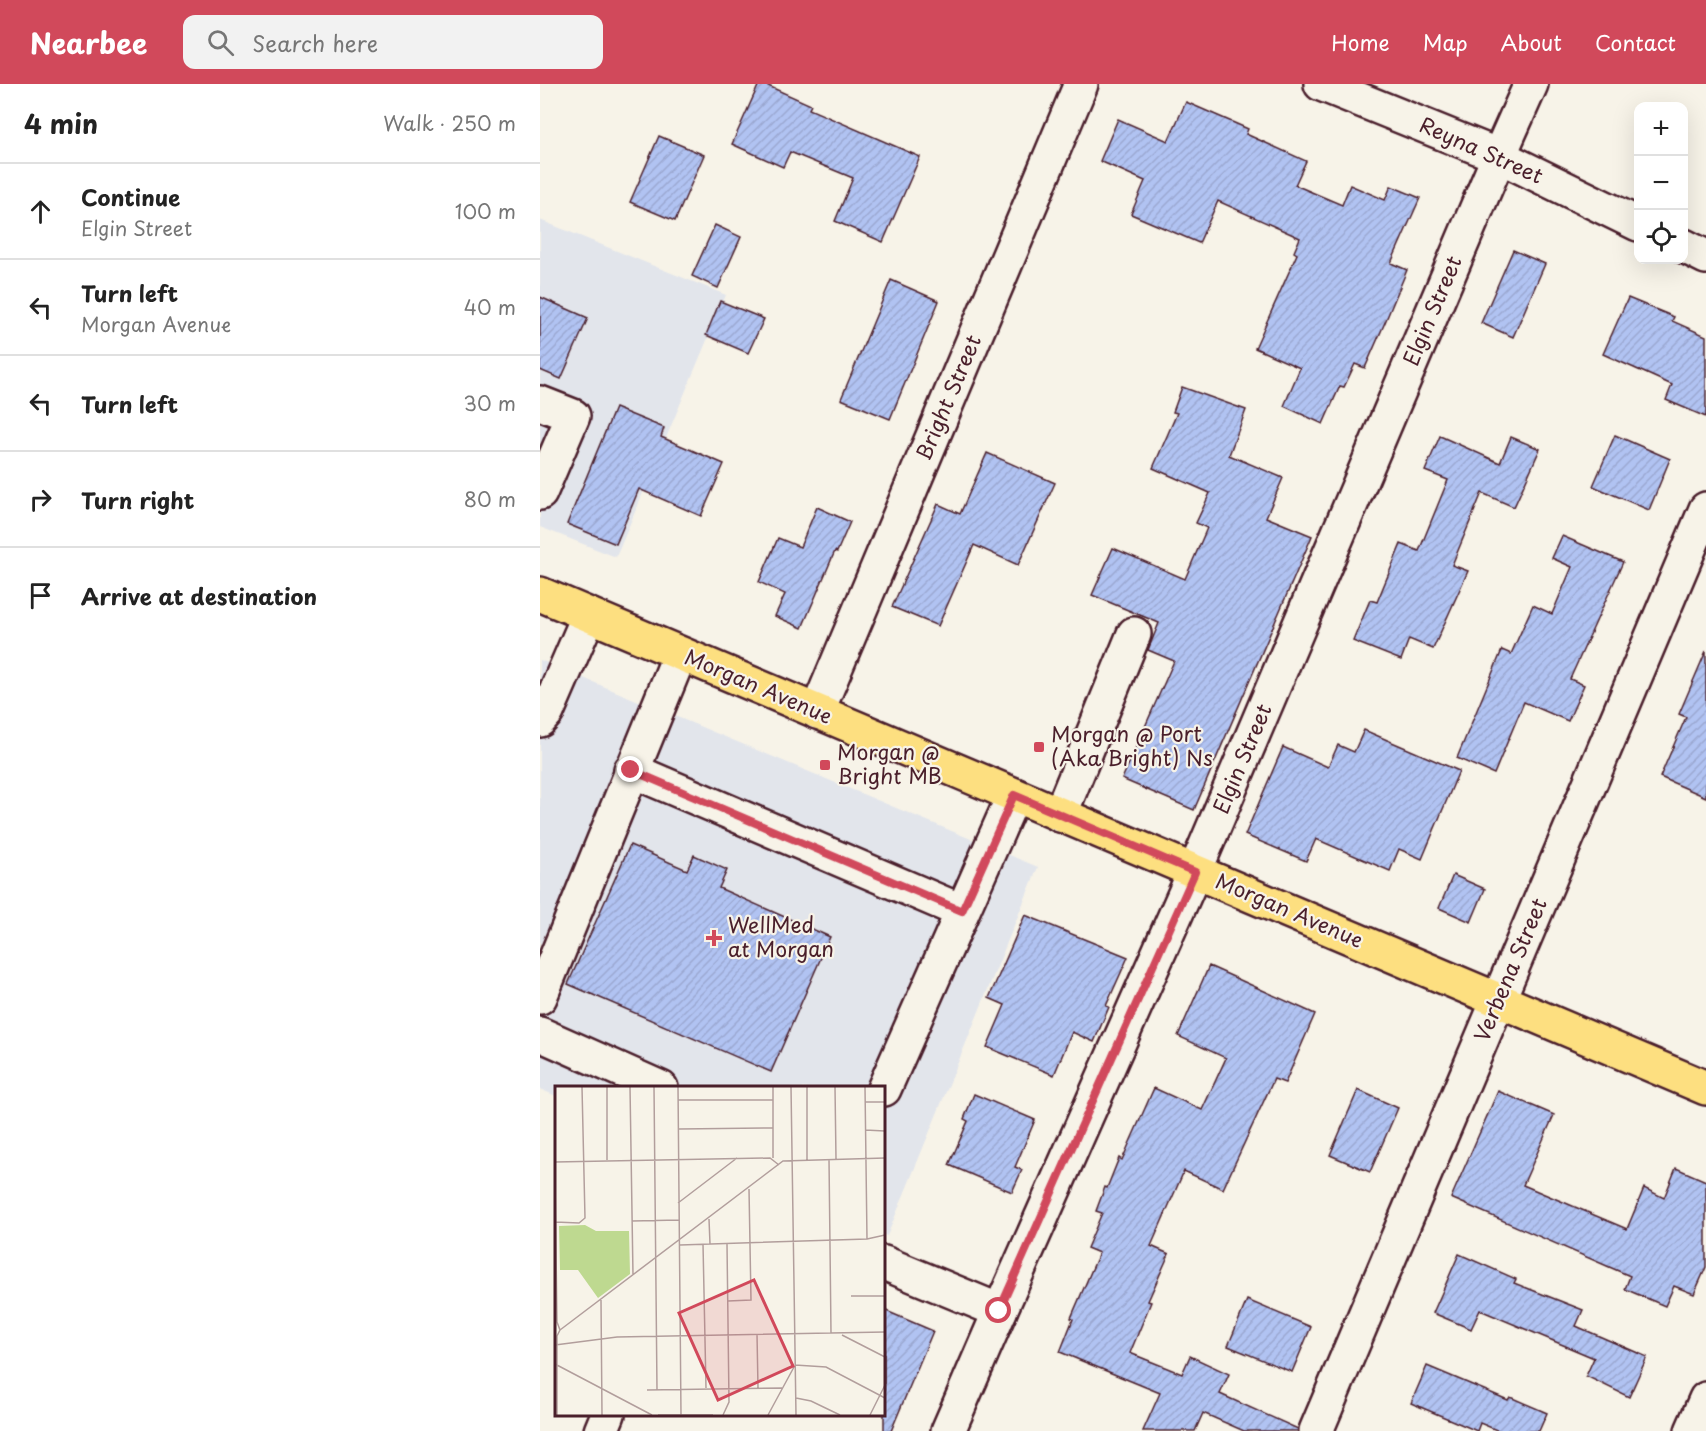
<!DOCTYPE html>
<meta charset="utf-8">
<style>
:root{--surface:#fff;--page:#f2f2f2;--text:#222;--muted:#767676;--line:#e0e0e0;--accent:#d1495b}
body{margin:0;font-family:"Playpen Sans",sans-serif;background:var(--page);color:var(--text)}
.controls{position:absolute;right:18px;top:18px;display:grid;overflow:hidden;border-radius:12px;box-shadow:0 6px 24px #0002}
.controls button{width:54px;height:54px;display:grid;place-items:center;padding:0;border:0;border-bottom:2px solid var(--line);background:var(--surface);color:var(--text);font:30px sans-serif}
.stop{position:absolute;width:18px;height:18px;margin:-14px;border:4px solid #d1495b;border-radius:50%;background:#fff}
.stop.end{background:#d1495b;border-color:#fff;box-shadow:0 2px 6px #0008}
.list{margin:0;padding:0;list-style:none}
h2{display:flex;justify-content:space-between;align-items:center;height:78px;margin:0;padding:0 24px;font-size:26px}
h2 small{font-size:20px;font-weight:400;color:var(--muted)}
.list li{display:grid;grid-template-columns:39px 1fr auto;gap:18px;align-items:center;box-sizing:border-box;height:96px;padding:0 24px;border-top:2px solid var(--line)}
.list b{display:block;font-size:22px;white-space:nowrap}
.list p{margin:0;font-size:20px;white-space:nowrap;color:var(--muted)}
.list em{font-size:20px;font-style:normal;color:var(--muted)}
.icon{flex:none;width:33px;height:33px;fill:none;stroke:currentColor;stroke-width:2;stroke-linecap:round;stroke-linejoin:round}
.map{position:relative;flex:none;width:1166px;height:1347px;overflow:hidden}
header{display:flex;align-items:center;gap:36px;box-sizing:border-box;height:84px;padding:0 30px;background:var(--accent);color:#fff}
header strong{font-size:28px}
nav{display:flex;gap:33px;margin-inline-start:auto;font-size:21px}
.search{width:420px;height:54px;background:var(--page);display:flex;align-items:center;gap:15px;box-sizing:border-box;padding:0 21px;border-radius:12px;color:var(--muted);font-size:22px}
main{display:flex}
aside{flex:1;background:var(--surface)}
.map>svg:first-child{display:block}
</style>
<header>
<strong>Nearbee</strong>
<div class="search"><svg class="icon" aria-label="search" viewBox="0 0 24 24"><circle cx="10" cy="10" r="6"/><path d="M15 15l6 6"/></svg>Search here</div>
<nav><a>Home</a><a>Map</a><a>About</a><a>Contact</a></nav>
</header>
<main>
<aside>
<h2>4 min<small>Walk · 250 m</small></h2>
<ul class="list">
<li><svg class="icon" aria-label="ahead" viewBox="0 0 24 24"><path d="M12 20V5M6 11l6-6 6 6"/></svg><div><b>Continue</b><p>Elgin Street</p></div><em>100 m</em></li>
<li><svg class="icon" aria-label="left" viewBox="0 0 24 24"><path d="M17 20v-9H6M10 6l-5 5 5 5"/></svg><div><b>Turn left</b><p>Morgan Avenue</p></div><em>40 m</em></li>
<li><svg class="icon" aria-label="left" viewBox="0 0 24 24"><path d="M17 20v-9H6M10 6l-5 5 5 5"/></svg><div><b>Turn left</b></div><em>30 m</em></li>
<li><svg class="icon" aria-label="right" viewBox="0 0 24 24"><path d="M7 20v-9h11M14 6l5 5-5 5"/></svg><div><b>Turn right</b></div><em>80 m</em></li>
<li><svg class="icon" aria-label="arrive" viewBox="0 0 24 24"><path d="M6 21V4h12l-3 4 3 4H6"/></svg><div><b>Arrive at destination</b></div></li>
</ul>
</aside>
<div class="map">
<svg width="1166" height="1347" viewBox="0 0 1166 1347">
<defs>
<pattern id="building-hatch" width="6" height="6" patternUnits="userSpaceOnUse" patternTransform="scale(1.5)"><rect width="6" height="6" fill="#b1c3f2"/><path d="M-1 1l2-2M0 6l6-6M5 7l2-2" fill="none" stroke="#9aa7d0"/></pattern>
</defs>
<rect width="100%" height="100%" fill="#f7f3e8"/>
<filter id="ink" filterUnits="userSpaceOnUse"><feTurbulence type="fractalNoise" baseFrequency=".0167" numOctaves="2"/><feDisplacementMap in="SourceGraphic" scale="12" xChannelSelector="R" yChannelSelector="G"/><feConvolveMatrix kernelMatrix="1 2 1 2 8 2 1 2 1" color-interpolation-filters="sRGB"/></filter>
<g filter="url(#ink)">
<g fill="#e2e5eb">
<polygon points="0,136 186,211 76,473 0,443"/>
<polygon points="0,576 498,783 347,1152 344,1151 344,1004 16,1004 16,1012 0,1005"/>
</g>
<g fill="url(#building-hatch)" stroke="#4a1f2b" stroke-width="1.5">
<polygon points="219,0 224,0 271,21 269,25 380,73 343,158 295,137 313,94 250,68 243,83 192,60"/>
<polygon points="646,18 708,45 706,50 766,77 755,101 802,121 810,101 845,116 851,102 880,114 851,179 867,186 846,236 825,284 815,280 804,303 800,302 783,340 744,322 760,284 715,264 757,170 754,168 760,154 678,117 659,159 591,130 605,97 560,77 578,35 628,57"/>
<polygon points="119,52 164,71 135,137 90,118"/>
<polygon points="175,141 201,153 178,204 152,192"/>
<polygon points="973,166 1005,180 973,253 941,239"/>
<polygon points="351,196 399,217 350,335 301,315"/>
<polygon points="0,213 48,234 21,295 0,286"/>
<polygon points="1088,214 1134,233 1132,237 1166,252 1166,333 1126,316 1132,301 1063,270"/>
<polygon points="180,217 224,235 208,269 166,251"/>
<polygon points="642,303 706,326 689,371 743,394 726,433 772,452 654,726 582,695 634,577 608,566 619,539 552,511 573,464 645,495 667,444 656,439 670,409 613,384 637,329 633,328"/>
<polygon points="75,324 124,344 121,353 184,380 161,432 99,405 76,460 27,440"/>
<polygon points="1075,351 1130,375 1109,426 1053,402"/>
<polygon points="900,352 960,379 971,353 1000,365 974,423 942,409 941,411 912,481 928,487 893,565 869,555 861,576 813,557 830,516 837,518 861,460 879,467 908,396 885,387"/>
<polygon points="447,369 515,399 478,481 434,461 398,542 352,523 398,420 420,430"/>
<polygon points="277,423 310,438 297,468 295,467 262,544 235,532 245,510 219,498 238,454 260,463"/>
<polygon points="1022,452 1083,478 1030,595 1044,601 1028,637 984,618 954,690 917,674 962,566 971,570 993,521 1012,530 1032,483 1012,474"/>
<polygon points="1166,567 1166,713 1120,693 1146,633 1139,630"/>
<polygon points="824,646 919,687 882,775 859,765 850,787 776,755 766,777 705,751 743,663 788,683 798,661 814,668"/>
<polygon points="90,761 147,786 154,771 187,786 179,804 290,853 231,988 28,900"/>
<polygon points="913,791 945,805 931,838 899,824"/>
<polygon points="485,831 588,873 566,922 569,923 554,958 532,948 514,991 447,963 465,921 449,914"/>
<polygon points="669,882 775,930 745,999 734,995 683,1105 644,1087 611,1162 629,1170 608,1217 611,1218 590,1269 642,1290 650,1272 689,1290 680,1310 758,1345 758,1347 704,1347 663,1329 655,1347 603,1347 620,1309 520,1268 533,1235 531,1234 559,1169 547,1164 562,1129 556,1127 565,1103 567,1104 579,1074 582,1076 614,1004 662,1026 686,974 638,952"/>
<polygon points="818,1006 858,1024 830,1088 790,1071"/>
<polygon points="958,1007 1014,1031 983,1101 1087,1145 1104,1104 1124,1114 1136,1084 1166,1097 1166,1183 1154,1210 1134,1202 1125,1222 1085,1205 1090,1192 911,1114"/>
<polygon points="434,1010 495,1036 475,1083 482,1086 472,1108 409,1081 428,1037 424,1035"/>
<polygon points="919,1170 976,1195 974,1199 1043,1226 1036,1242 1107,1273 1089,1313 1046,1292 1054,1274 940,1226 931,1245 893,1229"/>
<polygon points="707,1216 771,1243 752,1288 688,1262"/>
<polygon points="344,1226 393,1247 351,1347 344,1347"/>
<polygon points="887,1282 968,1316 970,1313 1007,1329 999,1347 959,1347 940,1339 937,1347 871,1319"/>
</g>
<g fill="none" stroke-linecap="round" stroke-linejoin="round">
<defs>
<g id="minor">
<polyline points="781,0 959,72 1098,140"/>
<polyline points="1144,162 1166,173"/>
<polyline points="0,319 33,332 0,409"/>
<polyline points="277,628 541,0"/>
<polyline points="0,636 7,628 49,531"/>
<polyline points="91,686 421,827"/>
<polyline points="520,731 594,550"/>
<polyline points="0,913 140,570"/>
<polyline points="0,950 121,1004"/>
<polyline points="344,1005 474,711"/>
<polyline points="344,1179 460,1227"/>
<polyline points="61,1347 68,1330"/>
<polyline points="408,1347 460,1227 655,787 959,72 991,0"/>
<polyline points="776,1347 1166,425"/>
<polyline points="1152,1347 1166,1315"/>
</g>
<polyline id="major" points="0,510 1166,1004"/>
</defs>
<use href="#minor" stroke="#4a1f2b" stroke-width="38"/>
<use href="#major" stroke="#4a1f2b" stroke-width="38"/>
<use href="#minor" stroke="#f7f3e8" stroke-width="33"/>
<use href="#major" stroke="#fddf80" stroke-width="33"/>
</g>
</g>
<g fill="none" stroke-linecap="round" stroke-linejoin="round" filter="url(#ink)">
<polyline stroke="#d1495b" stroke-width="8" points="91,686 422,827 474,711 655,788 459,1227"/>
</g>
<g fill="#d1495b" stroke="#f7f3e8" stroke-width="2">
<rect x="493" y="657" width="12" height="12" rx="3"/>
<rect x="279" y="675" width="12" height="12" rx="3"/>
<path d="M171 845h6v6h6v6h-6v6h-6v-6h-6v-6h6z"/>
</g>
<g text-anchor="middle" stroke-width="4.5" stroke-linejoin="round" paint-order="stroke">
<g font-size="21" fill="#4a1f2b" stroke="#f7f3e8">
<text transform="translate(941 67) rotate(24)" y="7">Reyna Street</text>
<text transform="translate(893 227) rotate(-67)" y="7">Elgin Street</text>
<text transform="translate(409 314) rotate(-67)" y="7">Bright Street</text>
<text transform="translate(218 603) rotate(23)" y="7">Morgan Avenue</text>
<text transform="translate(703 675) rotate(-67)" y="7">Elgin Street</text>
<text transform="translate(749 827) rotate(23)" y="7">Morgan Avenue</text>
<text transform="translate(971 886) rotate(-67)" y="7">Verbena Street</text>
</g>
<g font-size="21" fill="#4a1f2b" stroke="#f7f3e8" text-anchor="start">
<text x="511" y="658">Morgan @ Port<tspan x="511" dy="24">(Aka Bright) Ns</tspan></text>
<text x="297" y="676">Morgan @<tspan x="297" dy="24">Bright MB</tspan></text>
<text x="188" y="849">WellMed<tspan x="188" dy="24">at Morgan</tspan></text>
</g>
</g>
<g transform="translate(15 1002)">
<rect width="330" height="330" fill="#f7f3e8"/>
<path d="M30,139L41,145H74L75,188L43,212L23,184H5L4,140Z" fill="#bed990"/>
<path fill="none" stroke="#b29e9c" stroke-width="1.5" d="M52,1V74M75,1L78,189M99,1L102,304M123,1L126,329M218,1V72M236,1L241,329M252,1V74M280,1L281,73M123,14H218M310,16H330M124,43L218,42M310,44L330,45M274,73L276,247M0,76L215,72L224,79M0,92L2,236L5,244L2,250V329M123,117L182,72M154,133L155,158M77,135L124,134M0,136L24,137L30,132L27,1M312,153L330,149M148,158L151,302M125,159L312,153L310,1M296,210H330M46,214L47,329M173,215L196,214L194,103M5,244L228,75L330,72M202,248L203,302M287,249L330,271M0,259L62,251L330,246M0,278L97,329M240,279L271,281L330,312M92,304L227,302M241,312L256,315L285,329M103,329H158M168,329L174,316L172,158M213,329L239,281M315,329L330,299"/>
<path fill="#d1495b" fill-opacity="0.15" stroke="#d1495b" stroke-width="3" d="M199,194L238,280L163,314L124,227Z"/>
<rect width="330" height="330" fill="none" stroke="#4a1f2b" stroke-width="3"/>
</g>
</svg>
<div class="controls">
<button>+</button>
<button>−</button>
<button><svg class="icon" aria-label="locate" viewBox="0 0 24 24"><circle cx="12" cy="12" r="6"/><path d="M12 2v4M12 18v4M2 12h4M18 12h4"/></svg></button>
</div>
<div class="stop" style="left:459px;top:1227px"></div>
<div class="stop end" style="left:91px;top:686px"></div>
</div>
</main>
